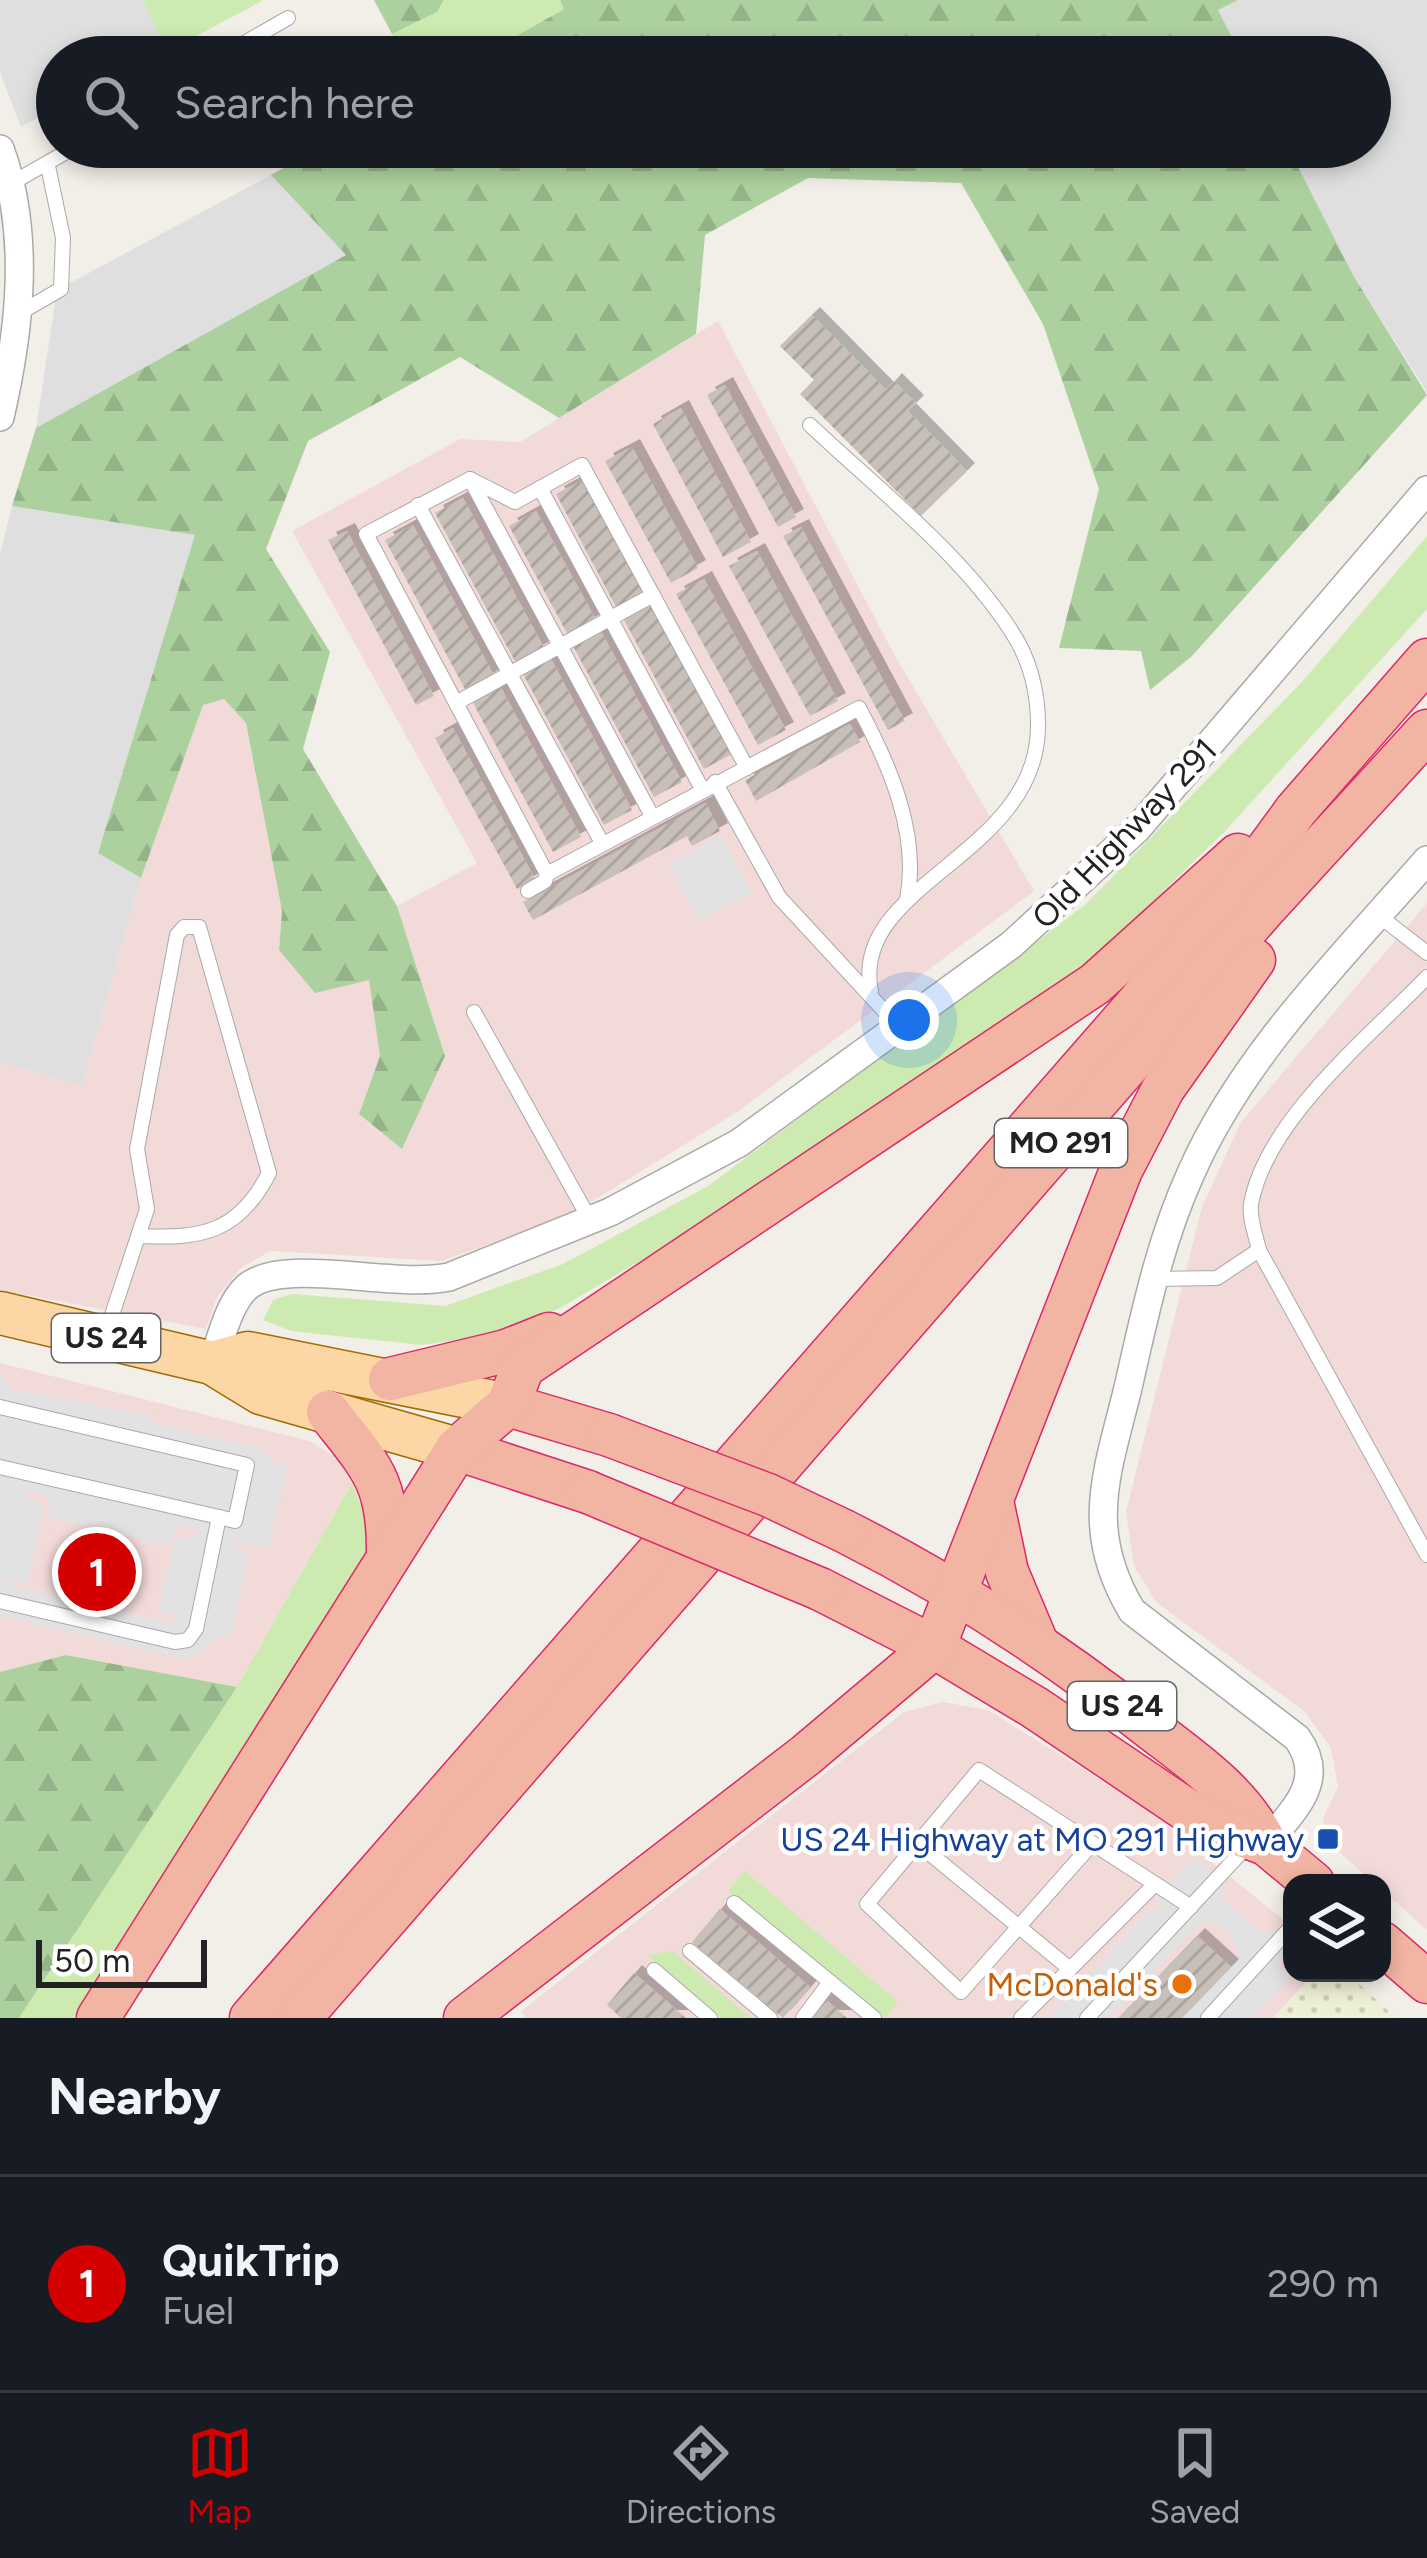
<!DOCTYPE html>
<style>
:root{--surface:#171b24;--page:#20242c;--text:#f1f3f6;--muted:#9ea1a6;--line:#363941;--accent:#d40000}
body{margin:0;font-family:Figtree,sans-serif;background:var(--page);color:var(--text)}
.controls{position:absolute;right:36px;bottom:36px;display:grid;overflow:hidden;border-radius:24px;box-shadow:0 6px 18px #0003}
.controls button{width:108px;height:108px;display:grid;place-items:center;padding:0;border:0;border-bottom:3px solid var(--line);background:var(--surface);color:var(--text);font:60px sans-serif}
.scale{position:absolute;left:36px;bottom:30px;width:171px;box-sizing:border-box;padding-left:12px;border:6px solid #222;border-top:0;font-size:33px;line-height:42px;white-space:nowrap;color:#222;-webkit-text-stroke:9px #fff;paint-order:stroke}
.you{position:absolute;left:909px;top:1020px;width:42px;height:42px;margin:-30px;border:9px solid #fff;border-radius:50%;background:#1a73e8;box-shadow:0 0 0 18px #1a73e833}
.badge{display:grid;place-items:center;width:78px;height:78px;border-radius:50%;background:var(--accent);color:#fff;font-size:39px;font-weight:700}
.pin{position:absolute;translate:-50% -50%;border:6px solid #fff;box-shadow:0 3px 12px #0006}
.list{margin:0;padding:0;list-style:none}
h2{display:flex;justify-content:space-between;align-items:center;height:156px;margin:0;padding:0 48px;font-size:51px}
h2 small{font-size:39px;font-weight:400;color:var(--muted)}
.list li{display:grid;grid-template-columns:78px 1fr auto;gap:36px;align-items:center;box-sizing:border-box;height:216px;padding:0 48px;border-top:3px solid var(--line)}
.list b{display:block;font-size:45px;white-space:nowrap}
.list p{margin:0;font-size:39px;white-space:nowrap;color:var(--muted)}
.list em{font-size:39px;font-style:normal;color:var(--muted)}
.icon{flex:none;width:66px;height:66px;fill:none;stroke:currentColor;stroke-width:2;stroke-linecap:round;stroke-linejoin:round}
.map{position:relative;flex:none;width:1427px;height:2018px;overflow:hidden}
.search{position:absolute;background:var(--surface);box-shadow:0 6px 18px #0003;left:36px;right:36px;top:36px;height:132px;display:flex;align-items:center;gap:30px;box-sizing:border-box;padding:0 42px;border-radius:66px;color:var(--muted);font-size:45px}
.sheet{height:372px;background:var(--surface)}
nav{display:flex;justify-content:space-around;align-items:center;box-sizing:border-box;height:168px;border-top:3px solid var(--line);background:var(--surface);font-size:33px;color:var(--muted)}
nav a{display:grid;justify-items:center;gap:6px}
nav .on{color:var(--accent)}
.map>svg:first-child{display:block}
</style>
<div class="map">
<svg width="1427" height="2018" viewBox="0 0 1427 2018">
<defs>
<pattern id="farmland-dots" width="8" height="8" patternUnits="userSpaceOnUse" patternTransform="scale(3)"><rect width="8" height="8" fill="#eef0d5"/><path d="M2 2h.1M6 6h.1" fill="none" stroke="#ccceb7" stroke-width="1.8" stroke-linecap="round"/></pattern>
<pattern id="forest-firs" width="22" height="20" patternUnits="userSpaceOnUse" patternTransform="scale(3)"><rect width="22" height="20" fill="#add19e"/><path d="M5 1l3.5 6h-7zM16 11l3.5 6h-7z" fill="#95b388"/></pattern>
<pattern id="building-hatch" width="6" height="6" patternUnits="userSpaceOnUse" patternTransform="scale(3)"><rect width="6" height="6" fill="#c7bfb8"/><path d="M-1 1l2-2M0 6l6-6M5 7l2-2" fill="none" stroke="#aba49e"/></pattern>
<filter id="shadow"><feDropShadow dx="8" dy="-8" stdDeviation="0" flood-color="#0004"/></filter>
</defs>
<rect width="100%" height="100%" fill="#f2efe9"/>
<g fill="#e0dfdf">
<polygon points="0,0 143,0 166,52 155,57 57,57 57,108 21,127 0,72"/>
<polygon points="1238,0 1427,0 1427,392 1353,275 1288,147 1370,147 1370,57 1242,57 1218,10"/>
<polygon points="271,175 346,255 36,428 57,290"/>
<polygon points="12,506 196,535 98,852 141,878 82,1086 0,1063 0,555"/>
</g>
<g fill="#f2dad9">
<polygon points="718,321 895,656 1034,891 739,1111 570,1215 442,1261 270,1251 241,1268 217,1297 206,1329 0,1290 0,1063 82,1086 141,878 203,705 223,698 246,723 282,911 279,950 369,979 380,1056 359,1114 402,1149 445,1056 397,906 477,863 292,531 460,439 520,442"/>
<polygon points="1427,903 1427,1930 1382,1890 1382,1883 1374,1883 1329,1843 1323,1818 1338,1787 1331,1748 1304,1711 1156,1602 1134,1566 1126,1512 1202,1207 1241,1122"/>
<polygon points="0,1363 310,1441 337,1458 352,1483 237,1687 66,1655 0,1672"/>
<polygon points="943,1702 988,1710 1147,1809 1292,1927 1292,1973 1315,1973 1273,2018 526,2018 521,2011 904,1712"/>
</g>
<polygon fill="url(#farmland-dots)" points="1315,1973 1347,1973 1396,2018 1273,2018"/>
<g fill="#cdebb0">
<polygon points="143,0 261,0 262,1 166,52"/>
<polygon points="444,0 560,0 565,8 479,57 405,57 392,34 437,12"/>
<polygon points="1427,536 1427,609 1226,830 1089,964 713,1218 560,1308 495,1335 421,1345 291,1331 263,1320 273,1300 292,1294 445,1306 563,1264 708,1186 1085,905 1301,683"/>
<polygon points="352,1483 373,1534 358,1571 74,2018 19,2018 237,1687"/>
<polygon points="745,1871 898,2002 885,2018 728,1891"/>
<polygon points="672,1951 751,2018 720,2018 648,1955"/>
</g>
<g fill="url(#forest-firs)">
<polygon points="374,0 444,0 437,12 392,34"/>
<polygon points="560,0 1238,0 1218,10 1242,57 479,57 564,9"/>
<polygon points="321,147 1288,147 1353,275 1427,395 1191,657 1150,690 1141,651 1059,648 1099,489 1043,324 961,183 808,178 705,235 696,334 559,418 460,357 308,441 266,549 330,652 303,749 397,906 445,1056 402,1149 359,1114 380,1056 369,980 315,993 279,950 282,911 246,723 224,699 203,705 141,878 98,853 195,535 12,506 36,428 346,255 271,175"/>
<polygon points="66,1655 237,1687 19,2018 0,2018 0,1672"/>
</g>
<g fill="#e2e2e2" fill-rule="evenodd">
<polygon points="721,835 752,893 699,920 668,864"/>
<path d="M0,1374L13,1390L154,1416L152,1423L262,1449L272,1461L288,1465L268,1547L234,1543L235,1549L250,1553L230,1638L215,1636L198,1656L181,1659L0,1616ZM30,1491L50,1497L48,1517L169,1546L177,1525L196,1530L195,1539L179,1536L174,1543L158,1611L177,1616L176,1624L6,1584L9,1580L27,1585L44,1511L41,1503L26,1497Z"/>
<polygon points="1194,1856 1225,1884 1220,1896 1263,1935 1274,1929 1292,1944 1278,1965 1295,1973 1253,2018 1182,2018 1239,1958 1232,1937 1217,1923 1203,1921 1108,2018 1046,2018 1071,1995 1092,1997 1091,1991 1078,1987 1151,1909 1164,1910 1155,1897"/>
</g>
<g fill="url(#building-hatch)" filter="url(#shadow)">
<polygon points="812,315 886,390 894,381 916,403 908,411 967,471 921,516 800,394 814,380 780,346"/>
<polygon points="725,385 796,517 778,527 707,395"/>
<polygon points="681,408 751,542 723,557 653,424"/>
<polygon points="632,447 698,568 671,583 605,461"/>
<polygon points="584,479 645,594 617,609 556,494"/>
<polygon points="463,498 544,648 516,663 435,513"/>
<polygon points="536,511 596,620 568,635 509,526"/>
<polygon points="413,525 494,676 466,691 385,540"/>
<polygon points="801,527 905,721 888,730 783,536"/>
<polygon points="347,531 434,696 416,705 328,540"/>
<polygon points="757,551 838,701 810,716 729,566"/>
<polygon points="704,579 786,730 758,745 676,594"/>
<polygon points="651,603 732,754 704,769 623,618"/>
<polygon points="601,631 682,782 654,797 573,646"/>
<polygon points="551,659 632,810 604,825 523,674"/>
<polygon points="500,686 581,837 553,852 472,701"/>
<polygon points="850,724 860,742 756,801 745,780"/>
<polygon points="453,728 535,879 517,889 435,738"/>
<polygon points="706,803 720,831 692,846 687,836 533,920 523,902"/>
<polygon points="720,1909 810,1987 783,2018 692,1942"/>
<polygon points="1197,1936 1231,1967 1182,2018 1118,2018"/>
<polygon points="634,1973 686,2018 621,2018 607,2005"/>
<polygon points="825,1999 847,2018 809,2018"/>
</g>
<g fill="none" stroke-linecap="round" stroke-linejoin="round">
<defs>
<g id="service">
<polyline points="220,57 288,18"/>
<polyline points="12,183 75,147"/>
<polyline points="18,314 61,289 63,238 48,166"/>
<path d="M810,425C878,489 958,551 1010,629C1029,657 1038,691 1038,725C1039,856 849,883 871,991"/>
<polyline points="470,479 652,816"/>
<polyline points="540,488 702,789"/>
<polyline points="418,505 602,843"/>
<polyline points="456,703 653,595"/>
<polyline points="715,782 779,897 900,1028"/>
<polyline points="547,874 366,534 470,479 515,502 582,465 747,768"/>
<path d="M528,891L545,881L547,874L859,708C889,764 920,834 907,899"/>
<polyline points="1378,915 1427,953"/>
<polyline points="474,1012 590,1220"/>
<path d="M1259,1250C1256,1236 1249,1218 1251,1204C1266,1120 1369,1037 1427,977"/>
<polyline points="1154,1279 1217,1278 1259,1250 1427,1555"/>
<path d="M106,1333L147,1209L137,1149L177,935L184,927H199L269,1173C239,1232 202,1239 142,1236"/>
<polyline points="0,1407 247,1465 235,1521 219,1517"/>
<polyline points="0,1467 219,1517 196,1629 188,1640 175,1642 0,1601"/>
<polyline points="916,1842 1070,1969"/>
<polyline points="1091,1845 961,1992 867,1904 979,1770 1191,1907"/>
<polyline points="734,1903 874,2018"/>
<polyline points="690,1951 770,2018"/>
<polyline points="654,1970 710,2018"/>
<polyline points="803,2018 830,1982"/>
<polyline points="1021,2018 1154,1885"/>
<polyline points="1087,2018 1249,1844"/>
<polyline points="1208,2018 1292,1926"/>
</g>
<g id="minor">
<path d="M0,149C31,234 20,331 0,417"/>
<path d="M212,1363C221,1340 228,1304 247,1287C283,1256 393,1289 449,1277L610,1212L739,1143L1011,945L1137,829L1427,490"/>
<path d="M1266,1844C1293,1810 1328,1781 1297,1738L1132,1611C1084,1531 1106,1476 1127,1392C1144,1318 1159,1243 1191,1173C1243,1055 1343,956 1427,860"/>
</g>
<g id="primary">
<polyline points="0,1313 212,1363 261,1393 457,1449"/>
<polyline points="212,1363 248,1353 508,1405"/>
</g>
<g id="trunk">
<polyline points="390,1379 506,1351 549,1334"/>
<polyline points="508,1405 609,1435"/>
<path d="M328,1412C371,1467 389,1481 388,1555"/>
<polyline points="457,1449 588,1492"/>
<polyline points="992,1501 1007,1572 1036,1641"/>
<path d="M844,1531C953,1586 1053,1651 1149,1727C1193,1761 1240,1792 1266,1844"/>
<polyline points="820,1589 934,1647 1034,1707 1203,1821 1266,1844 1313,1883"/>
<polyline points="1382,1943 1427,1982"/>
<polyline points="98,2018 457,1449 508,1405 523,1367 1095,984 1238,855"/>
<polyline points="251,2018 1242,884 1296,810 1427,660"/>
<polyline points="300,2018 1264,909 1427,731"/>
<polyline points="465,2018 806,1755 934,1647 1121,1170 1163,1089 1254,960"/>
</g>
</defs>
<use href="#service" stroke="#a9a9a9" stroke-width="16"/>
<use href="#minor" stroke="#a9a9a9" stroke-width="30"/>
<use href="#primary" stroke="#a06b00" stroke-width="45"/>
<use href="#trunk" stroke="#dc2a67" stroke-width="45"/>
<use href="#service" stroke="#fff" stroke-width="14"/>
<use href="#minor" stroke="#fff" stroke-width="27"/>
<use href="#primary" stroke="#fcd6a4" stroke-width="42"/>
<use href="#trunk" stroke="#f2b4a3" stroke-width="42"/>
<defs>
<g id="trunk-bridge">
<polyline points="609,1435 768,1495 844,1531"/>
<polyline points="588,1492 820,1589"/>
</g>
</defs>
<use href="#trunk-bridge" stroke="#dc2a67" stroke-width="45" stroke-linecap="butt"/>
<use href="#trunk-bridge" stroke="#f2b4a3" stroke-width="42"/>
</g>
<rect fill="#1a4fb4" stroke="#fff" stroke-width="4.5" x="1316" y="1827" width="24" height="24" rx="6"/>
<circle fill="#e8710a" stroke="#fff" stroke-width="4.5" cx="1182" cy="1984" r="12"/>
<g text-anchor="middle" stroke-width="9" stroke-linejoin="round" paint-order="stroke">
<g fill="#fff" stroke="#646464" stroke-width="3">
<rect x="995" y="1119" width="132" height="48" rx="9"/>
<rect x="52" y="1314" width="108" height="48" rx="9"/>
<rect x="1068" y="1682" width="108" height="48" rx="9"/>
</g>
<g font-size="30" font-weight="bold" fill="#222">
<text x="1061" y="1153">MO 291</text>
<text x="106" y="1348">US 24</text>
<text x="1122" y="1716">US 24</text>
</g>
<g font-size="33" fill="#222" stroke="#fff">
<text transform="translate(1124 833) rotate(-46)" y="12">Old Highway 291</text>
</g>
<g font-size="33" fill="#164399" stroke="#fff" text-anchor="end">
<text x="1304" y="1851">US 24 Highway at MO 291 Highway</text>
</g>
<g font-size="33" fill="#c56008" stroke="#fff" text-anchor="end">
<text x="1158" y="1996">McDonald's</text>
</g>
</g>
</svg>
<div class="controls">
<button><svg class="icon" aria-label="layers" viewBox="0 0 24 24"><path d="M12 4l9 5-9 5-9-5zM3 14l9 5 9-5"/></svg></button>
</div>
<div class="scale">50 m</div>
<div class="you"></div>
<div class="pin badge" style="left:97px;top:1572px">1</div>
<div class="search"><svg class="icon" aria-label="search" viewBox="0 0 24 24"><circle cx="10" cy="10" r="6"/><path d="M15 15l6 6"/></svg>Search here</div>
</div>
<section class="sheet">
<h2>Nearby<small></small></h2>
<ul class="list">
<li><span class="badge">1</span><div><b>QuikTrip</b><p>Fuel</p></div><em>290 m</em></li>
</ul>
</section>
<nav>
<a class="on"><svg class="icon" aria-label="map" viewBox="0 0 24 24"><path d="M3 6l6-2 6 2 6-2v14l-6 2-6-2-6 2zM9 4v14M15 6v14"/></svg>Map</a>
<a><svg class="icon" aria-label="directions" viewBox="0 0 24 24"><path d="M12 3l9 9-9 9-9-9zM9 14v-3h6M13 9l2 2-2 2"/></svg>Directions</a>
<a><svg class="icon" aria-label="saved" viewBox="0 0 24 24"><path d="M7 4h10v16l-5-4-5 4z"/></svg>Saved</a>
</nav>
